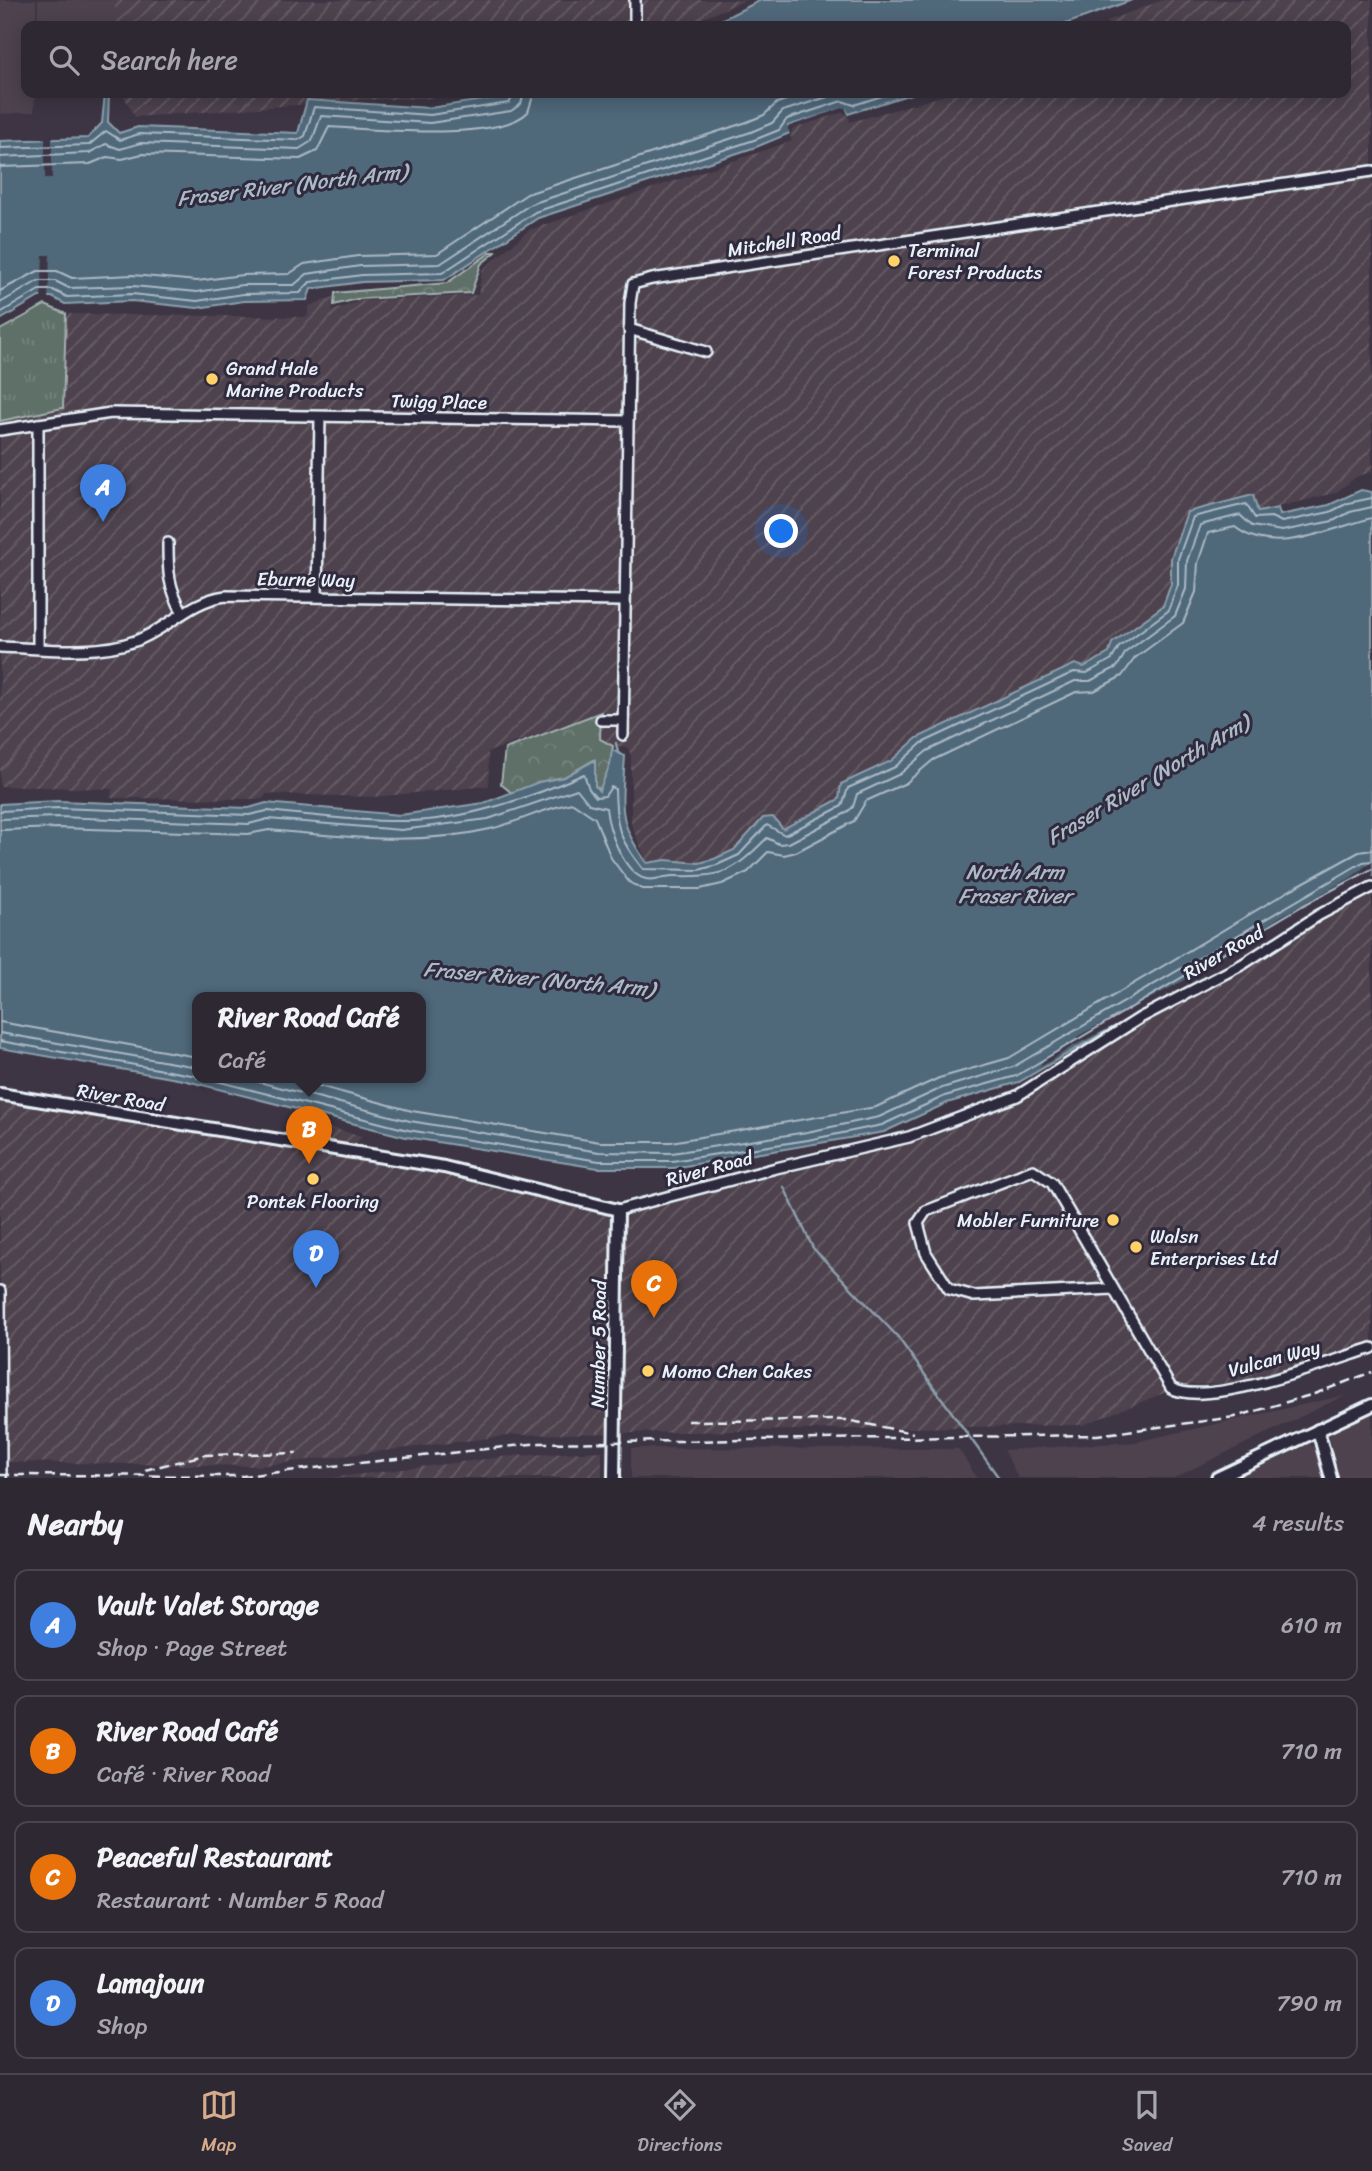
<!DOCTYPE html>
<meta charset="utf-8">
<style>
:root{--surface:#2e2833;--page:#36303b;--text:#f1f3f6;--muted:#a7a6ac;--line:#49444e;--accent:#d6ab8b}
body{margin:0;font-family:Sriracha,sans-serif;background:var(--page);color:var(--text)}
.you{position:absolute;left:782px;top:532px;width:24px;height:24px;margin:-18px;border:5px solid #fff;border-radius:50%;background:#1a73e8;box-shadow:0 0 0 10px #1a73e833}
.badge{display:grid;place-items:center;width:46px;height:46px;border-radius:50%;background:var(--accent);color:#fff;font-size:23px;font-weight:700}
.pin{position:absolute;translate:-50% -58px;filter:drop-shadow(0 2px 4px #0008)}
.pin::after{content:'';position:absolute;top:37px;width:24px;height:21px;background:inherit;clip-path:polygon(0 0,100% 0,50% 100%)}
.popup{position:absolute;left:192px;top:992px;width:234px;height:91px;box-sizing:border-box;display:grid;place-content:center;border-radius:14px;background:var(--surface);filter:drop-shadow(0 2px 5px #0005);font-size:23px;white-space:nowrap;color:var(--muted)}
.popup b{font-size:26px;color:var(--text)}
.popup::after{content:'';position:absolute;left:50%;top:100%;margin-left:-14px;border:14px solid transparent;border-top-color:var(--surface)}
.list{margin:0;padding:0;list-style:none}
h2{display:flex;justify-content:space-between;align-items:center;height:91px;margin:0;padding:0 28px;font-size:30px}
h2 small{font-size:23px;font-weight:400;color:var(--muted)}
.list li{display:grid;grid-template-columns:46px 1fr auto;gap:21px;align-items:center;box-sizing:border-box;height:112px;margin:0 14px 14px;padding:0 14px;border:2px solid var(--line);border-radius:14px}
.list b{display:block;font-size:26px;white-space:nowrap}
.list p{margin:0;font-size:23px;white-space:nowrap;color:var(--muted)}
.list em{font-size:23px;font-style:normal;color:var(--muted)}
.icon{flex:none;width:38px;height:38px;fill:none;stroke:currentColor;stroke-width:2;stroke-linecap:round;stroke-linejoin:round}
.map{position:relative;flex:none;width:1372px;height:1478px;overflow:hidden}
.search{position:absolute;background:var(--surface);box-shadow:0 4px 18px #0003;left:21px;right:21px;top:21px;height:77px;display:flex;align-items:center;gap:18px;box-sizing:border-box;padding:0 24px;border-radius:14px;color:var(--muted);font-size:26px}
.sheet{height:595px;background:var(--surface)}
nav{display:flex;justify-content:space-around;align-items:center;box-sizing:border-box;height:98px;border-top:2px solid var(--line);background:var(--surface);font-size:19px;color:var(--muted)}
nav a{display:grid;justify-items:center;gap:4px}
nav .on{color:var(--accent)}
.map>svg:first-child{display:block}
</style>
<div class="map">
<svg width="1372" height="1478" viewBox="0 0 1372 1478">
<defs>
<pattern id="industrial-furrows" width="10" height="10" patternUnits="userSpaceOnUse" patternTransform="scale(1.75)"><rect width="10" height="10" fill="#4e424d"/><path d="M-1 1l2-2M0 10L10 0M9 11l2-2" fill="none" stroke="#685e67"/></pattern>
<pattern id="forest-crowns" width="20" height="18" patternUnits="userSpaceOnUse" patternTransform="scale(1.75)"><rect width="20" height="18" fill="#5e6f67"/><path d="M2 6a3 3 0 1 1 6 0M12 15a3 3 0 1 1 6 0" fill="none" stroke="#75847e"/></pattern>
<pattern id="park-tufts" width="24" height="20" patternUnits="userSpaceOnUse" patternTransform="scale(1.75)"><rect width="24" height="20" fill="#5e6f67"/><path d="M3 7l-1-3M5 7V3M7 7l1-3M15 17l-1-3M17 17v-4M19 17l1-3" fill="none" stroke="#75847e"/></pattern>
</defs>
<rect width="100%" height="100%" fill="#3d3544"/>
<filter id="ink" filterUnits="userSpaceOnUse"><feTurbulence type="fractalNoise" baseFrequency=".0143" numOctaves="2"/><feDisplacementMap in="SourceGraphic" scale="14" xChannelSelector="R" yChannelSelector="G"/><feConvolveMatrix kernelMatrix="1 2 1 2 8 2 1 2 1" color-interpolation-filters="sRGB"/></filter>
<g filter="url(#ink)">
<g fill="#4e424d">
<polygon points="0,0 36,0 36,26 26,26 26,93 35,93 34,112 0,114"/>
<polygon points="38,0 115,0 115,26 37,26"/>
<polygon points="1346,1395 1174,1478 1018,1478 1004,1450 1135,1442"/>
<polygon points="1372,1412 1372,1478 1338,1478 1329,1435"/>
<polygon points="1310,1444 1316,1449 1323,1478 1235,1478"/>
<polygon points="631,1448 959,1449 977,1478 631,1478"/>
</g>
<g fill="url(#industrial-furrows)">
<polygon points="115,0 746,0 685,26 115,26"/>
<polygon points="1163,0 1372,0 1372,472 1358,476 1335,493 1258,512 1253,495 1171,558 1171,584 1163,606 1112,643 1109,653 1084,667 1075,664 918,738 891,761 841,784 839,799 783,829 763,818 734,850 699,863 666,860 647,863 631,824 631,755 627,747 613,746 600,739 601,712 488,752 489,786 373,797 266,794 263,799 111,798 112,789 0,786 0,421 63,408 66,314 307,317 309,306 333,297 332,311 359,301 478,295 482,270 529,230 792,141 787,127 845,107 850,122 953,93 1346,93 1346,26 1108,26 1107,21"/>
<polygon points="122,93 491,93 471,97 363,100 135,117"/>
<polygon points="1372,887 1372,1343 1330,1359 1247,1382 1182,1386 1083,1425 515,1435 259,1466 0,1462 0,1094 444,1167 618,1210 909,1137 1017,1096 1140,1018"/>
<polygon points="297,1119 362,1136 352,1150 291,1139"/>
<polygon points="602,1451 602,1478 330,1478 510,1456"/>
</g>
<g fill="url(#forest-crowns)" stroke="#a3b0b0" stroke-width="2">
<polygon points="491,252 496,252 481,264 471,293 357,299 334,305 335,293 447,283"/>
<polygon points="601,712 600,739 613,746 610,765 601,790 595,786 594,760 564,777 539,782 513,794 501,784 505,749"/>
</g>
<polygon fill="url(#park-tufts)" stroke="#a3b0b0" stroke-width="2" points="45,305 66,314 63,408 0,421 0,330"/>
<g fill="#50687a" stroke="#8d9fac" stroke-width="2" fill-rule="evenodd">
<polygon points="761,0 1132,0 1060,26 709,26"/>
<polygon points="105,93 109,94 108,122 119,133 138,127 298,133 307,100 430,108 530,93 914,93 848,114 845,108 788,126 790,133 756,147 538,218 444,280 362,282 311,289 307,300 244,301 197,308 132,301 65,304 52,297 39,297 0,320 0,141 88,138 102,123"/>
<path d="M1361,490L1372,492V875L1019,1082L947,1103L884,1132L673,1168H598L406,1137L183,1080L0,1048V804L58,801L249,808L266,803L400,815L484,803L539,782L564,777L595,760V786L599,791L610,765L612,750L625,756C622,806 616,821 647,863L666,860L699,863L714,859L734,850L763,818L773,817L783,829L839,799L841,784L891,761L917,738L1075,664L1084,667L1109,653L1112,643L1163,606L1171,584V558L1187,512L1253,495L1258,512L1278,508L1280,515L1329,505ZM197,998H421V1078H197Z"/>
</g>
<g fill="#3d3544">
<polygon points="845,107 849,117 843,112 792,129 791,137 787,127"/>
<rect x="45" y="136" width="7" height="42"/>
<polygon points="43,255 50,255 48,300 41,301"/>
<polygon points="1372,861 1372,878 1156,1005 1073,1046 1039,1068 1045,1058 1075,1041 1078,1036 1181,982 1281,916 1352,877"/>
</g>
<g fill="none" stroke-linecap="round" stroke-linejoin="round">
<g stroke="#abbac6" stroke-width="2">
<polyline points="0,148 89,145 106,131 120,140 139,134 298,140 305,136 314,107 430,115 509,103 515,93"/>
<polyline points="0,157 89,153 106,144 120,149 141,143 299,149 312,141 321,116 430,123 511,111 521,104 524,93"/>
<path d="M0,167L90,164L107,157L122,159L142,154L300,159L317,151L329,127C371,129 499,142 528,112L534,93"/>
<polyline points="0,291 38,271 57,271 72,278 133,275 197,281 242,275 289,274 304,264 358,256 437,254 527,194 747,122 764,115 777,103 806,93"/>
<polyline points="0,303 38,281 55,281 69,288 133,286 197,292 242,285 294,285 307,274 360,266 440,264 531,204 751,132 772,123 783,111 840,93"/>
<polyline points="0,313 39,290 53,290 67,297 132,294 197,301 243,294 300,293 310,282 362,275 442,273 535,212 754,140 779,130 787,119 842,101 854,105 891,93"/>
<path d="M0,811L58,808L249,815L267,811C310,815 354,821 397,821C457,823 531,798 584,774L589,789L596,797L605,796L611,787L615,789C616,827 618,838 643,869L699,870L717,865L739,855L767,825L785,835L842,806L848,788L895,767L922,743L1074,672L1087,673L1112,659L1119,647L1168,611L1178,585V559L1193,517L1246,504L1255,518L1271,517L1282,522L1330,512L1348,503L1372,498"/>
<path d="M0,819L58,817L249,824L268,819L401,830L488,819L577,789L589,804L606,808C608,828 623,874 646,879C655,881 664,876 673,876C723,877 731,874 767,838L779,844L789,843L846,813L853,807L857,794L900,774L927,751L1075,681H1090L1117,667L1126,652L1175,616L1186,589L1187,561L1200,525L1240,515L1252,526L1282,531L1333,521L1350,512L1372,507"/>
<path d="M0,830L58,828L248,834L269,830C343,837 417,846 490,829C519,822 544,808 573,803L595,818L611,858L629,882L642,889H700L722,884L748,872L768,852L784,855L796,852L854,821L866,801L906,783L933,760L1076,692L1094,691L1122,676L1135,658L1183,623L1196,592L1198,563L1208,533L1235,527C1274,558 1331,528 1372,518"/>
<polyline points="0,1022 197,1057"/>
<polyline points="0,1033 197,1067"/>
<polyline points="0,1041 197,1076"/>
<polyline points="205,1078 408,1130 599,1161 672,1161 808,1140 882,1125 945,1096 1016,1076 1302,906 1372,869"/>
<polyline points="243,1078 410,1121 599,1152 672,1153 807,1132 879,1117 942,1088 1013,1067 1363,862 1372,861"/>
<polyline points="289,1078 412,1111 600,1142 671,1142 876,1107 939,1078 1009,1058 1292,889 1359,852 1372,850"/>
</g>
<g stroke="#8d9fac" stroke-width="2.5">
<polyline points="616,743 618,753"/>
<polyline points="784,1187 813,1248 897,1336 999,1478"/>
</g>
<defs>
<g id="minor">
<polyline points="635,21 635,0"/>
<polyline points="629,329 706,352"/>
<polyline points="0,430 111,413 627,421"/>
<path d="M168,543C168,573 168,586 183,613"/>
<polyline points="317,596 320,417"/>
<path d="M0,647C43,648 94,656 135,641C167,630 190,600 226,596L624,601"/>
<polyline points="38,648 38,424"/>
<polyline points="601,720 623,720"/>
<polyline points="623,735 630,303 633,284 652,279 1372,171"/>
<polyline points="618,1210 776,1168 909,1137 1017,1096 1140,1018 1243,964 1319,915 1372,887"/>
<path d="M1113,1289L974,1296L949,1289L926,1253L918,1223L926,1211L1033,1170L1052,1183L1171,1388C1206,1409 1331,1361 1372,1348"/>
<polyline points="0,1291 1,1478"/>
</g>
<g id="tertiary">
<polyline points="0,1094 444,1167 618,1210 614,1478"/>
<polyline points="1318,1430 1331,1478"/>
<polyline points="1217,1478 1372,1405"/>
</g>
</defs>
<use href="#minor" stroke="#e8f1f8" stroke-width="14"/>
<use href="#tertiary" stroke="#e8f1f8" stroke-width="16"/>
<use href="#minor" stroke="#2f2a3d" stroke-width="9"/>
<use href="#tertiary" stroke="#2f2a3d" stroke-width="10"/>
<g stroke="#e8f1f8" stroke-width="2.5" stroke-dasharray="10 5" stroke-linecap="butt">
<polyline points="687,1421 846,1420 913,1433"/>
<polyline points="145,1470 204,1455 297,1453"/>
<polyline points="0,1475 243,1476 540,1443 1097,1435 1235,1417 1314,1394 1372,1372"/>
</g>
</g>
</g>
<g fill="#ffd166" stroke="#2f2a3d" stroke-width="2.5">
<circle cx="894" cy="261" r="7"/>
<circle cx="212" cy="379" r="7"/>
<circle cx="313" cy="1179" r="7"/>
<circle cx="1113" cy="1220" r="7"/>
<circle cx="1136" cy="1247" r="7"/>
<circle cx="648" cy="1371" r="7"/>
</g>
<g text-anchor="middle" stroke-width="6" stroke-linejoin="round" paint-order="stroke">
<g font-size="19" fill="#e8f1f8" stroke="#2f2a3d">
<text transform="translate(784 241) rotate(-9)" y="7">Mitchell Road</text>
<text transform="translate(439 401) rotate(1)" y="7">Twigg Place</text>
<text transform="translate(306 579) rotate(1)" y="7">Eburne Way</text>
<text transform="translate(1223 952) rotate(-30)" y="7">River Road</text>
<text transform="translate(121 1097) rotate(10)" y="7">River Road</text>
<text transform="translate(709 1168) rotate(-15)" y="7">River Road</text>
<text transform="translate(598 1344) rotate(-89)" y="7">Number 5 Road</text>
<text transform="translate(1274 1358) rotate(-15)" y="7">Vulcan Way</text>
</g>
<g font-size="19" fill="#e8f1f8" stroke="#2f2a3d" text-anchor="start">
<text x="908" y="257">Terminal<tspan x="908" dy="22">Forest Products</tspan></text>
<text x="226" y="375">Grand Hale<tspan x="226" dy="22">Marine Products</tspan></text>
<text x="313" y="1208" text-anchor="middle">Pontek Flooring</text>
<text x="1099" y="1227" text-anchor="end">Mobler Furniture</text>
<text x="1150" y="1243">Walsn<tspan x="1150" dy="22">Enterprises Ltd</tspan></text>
<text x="662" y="1378">Momo Chen Cakes</text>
</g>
<g font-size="21" font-style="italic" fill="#abbac6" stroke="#2f2a3d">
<text transform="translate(292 185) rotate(-7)" y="7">Fraser River (North Arm)</text>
<text transform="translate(1148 780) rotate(-31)" y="7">Fraser River (North Arm)</text>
<text x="1015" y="879">North Arm<tspan x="1015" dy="24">Fraser River</tspan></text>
<text transform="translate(539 979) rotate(5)" y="7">Fraser River (North Arm)</text>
</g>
</g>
</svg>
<div class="you"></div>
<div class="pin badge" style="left:103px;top:522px;background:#3f7fe0">A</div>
<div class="pin badge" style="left:309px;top:1164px;background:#e8710a">B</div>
<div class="popup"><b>River Road Café</b>Café</div>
<div class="pin badge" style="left:654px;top:1318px;background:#e8710a">C</div>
<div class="pin badge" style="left:316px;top:1288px;background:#3f7fe0">D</div>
<div class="search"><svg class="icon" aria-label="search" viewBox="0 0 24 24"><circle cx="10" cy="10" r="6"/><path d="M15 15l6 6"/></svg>Search here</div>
</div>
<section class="sheet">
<h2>Nearby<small>4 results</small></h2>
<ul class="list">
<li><span class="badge" style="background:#3f7fe0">A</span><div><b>Vault Valet Storage</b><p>Shop · Page Street</p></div><em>610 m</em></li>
<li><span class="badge" style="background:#e8710a">B</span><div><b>River Road Café</b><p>Café · River Road</p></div><em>710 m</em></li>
<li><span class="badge" style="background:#e8710a">C</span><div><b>Peaceful Restaurant</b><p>Restaurant · Number 5 Road</p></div><em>710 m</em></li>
<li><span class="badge" style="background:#3f7fe0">D</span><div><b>Lamajoun</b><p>Shop</p></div><em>790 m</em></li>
</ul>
</section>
<nav>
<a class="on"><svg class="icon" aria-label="map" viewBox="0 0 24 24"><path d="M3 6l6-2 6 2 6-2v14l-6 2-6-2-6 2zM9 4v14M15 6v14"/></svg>Map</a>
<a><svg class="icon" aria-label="directions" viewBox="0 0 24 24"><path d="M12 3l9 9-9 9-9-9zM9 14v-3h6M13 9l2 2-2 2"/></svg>Directions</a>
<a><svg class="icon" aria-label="saved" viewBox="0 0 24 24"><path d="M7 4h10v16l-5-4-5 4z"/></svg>Saved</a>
</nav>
